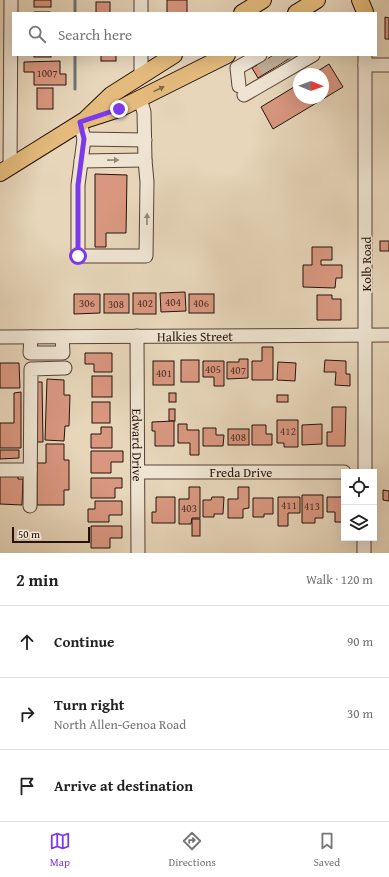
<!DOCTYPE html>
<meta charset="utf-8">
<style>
:root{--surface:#fff;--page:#f2f2f2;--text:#222;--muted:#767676;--line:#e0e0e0;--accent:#7c3aed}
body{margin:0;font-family:"Gentium Book Plus",serif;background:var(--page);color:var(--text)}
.controls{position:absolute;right:12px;bottom:12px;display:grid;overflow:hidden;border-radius:0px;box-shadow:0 4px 16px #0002}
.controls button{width:36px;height:36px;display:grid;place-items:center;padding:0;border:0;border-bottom:1px solid var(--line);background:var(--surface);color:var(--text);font:20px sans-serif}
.compass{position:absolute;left:293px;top:68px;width:36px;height:36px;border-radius:50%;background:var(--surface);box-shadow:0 4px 16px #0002;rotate:91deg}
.scale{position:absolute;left:12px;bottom:10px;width:78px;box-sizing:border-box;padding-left:4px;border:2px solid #25120b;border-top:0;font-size:11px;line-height:14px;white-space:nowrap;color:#25120b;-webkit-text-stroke:3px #efe4d2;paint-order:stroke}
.stop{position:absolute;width:12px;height:12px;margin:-9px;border:3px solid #7c3aed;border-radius:50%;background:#fff}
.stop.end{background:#7c3aed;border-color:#fff;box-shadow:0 1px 4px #0008}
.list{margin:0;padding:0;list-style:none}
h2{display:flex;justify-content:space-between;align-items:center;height:52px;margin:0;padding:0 16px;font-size:17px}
h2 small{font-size:13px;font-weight:400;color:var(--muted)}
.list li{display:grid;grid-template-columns:26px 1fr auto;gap:12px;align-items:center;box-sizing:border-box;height:72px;padding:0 16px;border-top:1px solid var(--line)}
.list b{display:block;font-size:15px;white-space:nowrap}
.list p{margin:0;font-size:13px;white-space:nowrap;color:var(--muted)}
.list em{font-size:13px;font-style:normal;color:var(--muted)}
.icon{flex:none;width:22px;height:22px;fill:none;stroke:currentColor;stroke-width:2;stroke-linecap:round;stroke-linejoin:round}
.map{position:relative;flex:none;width:389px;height:553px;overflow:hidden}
.search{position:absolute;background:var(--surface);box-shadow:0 4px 16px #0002;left:12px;right:12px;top:12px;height:44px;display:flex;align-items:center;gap:10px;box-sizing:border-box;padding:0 14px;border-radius:0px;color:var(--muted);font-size:15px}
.sheet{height:268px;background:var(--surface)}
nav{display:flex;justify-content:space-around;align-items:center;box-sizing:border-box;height:56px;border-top:1px solid var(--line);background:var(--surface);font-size:11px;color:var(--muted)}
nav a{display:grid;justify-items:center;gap:2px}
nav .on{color:var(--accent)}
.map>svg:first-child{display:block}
</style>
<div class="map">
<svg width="389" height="553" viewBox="0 0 389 553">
<rect width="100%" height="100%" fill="#e7d6ba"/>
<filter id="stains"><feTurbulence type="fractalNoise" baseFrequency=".005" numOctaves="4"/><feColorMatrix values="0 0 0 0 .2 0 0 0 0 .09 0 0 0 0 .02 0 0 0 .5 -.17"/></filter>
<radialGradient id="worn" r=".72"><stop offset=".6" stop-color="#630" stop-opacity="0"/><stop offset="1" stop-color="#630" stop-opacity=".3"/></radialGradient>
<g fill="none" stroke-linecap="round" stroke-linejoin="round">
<g stroke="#6c7475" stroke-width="3">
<polyline points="75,0 75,13"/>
<polyline points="75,55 75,89"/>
</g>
</g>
<g fill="#d99780" stroke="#25120b">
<rect x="34" y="0" width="17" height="7"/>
<rect x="167" y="0" width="20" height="13"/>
<rect x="96" y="2" width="14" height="11"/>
<rect x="34" y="12" width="16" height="1"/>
<polygon points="385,17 389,18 389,39 385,39"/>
<rect x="34" y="55" width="17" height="2"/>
<rect x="101" y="55" width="15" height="6"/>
<polygon points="274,55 295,55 258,78 252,68"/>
<polygon points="60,61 60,74 66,74 66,85 34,85 34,72 24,72 24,62"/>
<polygon points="329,64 343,87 273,129 261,107 299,84 299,98 323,98 323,74 313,74"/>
<rect x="37" y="88" width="16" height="21"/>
<polygon points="95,174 127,175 126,233 106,233 106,247 95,247"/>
<rect x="380" y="241" width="9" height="10"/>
<polygon points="312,247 332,247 332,260 321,260 321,265 342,265 342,278 336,278 335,288 303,287 303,265 312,265"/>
<polygon points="185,292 186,311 161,312 160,293"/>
<rect x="133" y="293" width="23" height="21"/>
<polygon points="74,294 100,294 100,313 74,314"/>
<rect x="104" y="294" width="25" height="19"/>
<rect x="189" y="294" width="25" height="19"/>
<polygon points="317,295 332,295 332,299 341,299 341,320 317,320"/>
<polygon points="262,347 273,347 273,380 252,380 252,361 262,361"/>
<polygon points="85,353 112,353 112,372 94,372 94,364 85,364"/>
<polygon points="239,359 248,359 248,378 227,379 227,362 239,362"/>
<rect x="181" y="360" width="18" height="22"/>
<polygon points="325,360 346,361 346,374 350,374 350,386 335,385 336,372 324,372"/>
<rect x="153" y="361" width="21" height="24"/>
<polygon points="203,361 224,361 224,386 214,386 214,377 203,377"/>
<polygon points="278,362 296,363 295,381 277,380"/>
<polygon points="0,363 19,363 20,388 0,388"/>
<rect x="92" y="376" width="20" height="21"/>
<polygon points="47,379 64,380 64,395 70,395 69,426 65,426 64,441 45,440"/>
<polygon points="35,382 42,382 43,442 35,442"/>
<polygon points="21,392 21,448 0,448 0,423 14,423 14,393"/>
<rect x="169" y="393" width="7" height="9"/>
<rect x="277" y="395" width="11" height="7"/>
<rect x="92" y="402" width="18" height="21"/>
<polygon points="332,407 346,407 345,446 327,446 327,432 332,432"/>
<rect x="169" y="409" width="6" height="12"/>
<polygon points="277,420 298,420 298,447 284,447 284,443 277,443"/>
<polygon points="174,421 174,446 155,446 155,431 152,431 152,422"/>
<polygon points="178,424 187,424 187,430 199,430 199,455 190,455 190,443 178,443"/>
<polygon points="322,424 322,444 302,445 302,425"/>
<polygon points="252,425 266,425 266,434 272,434 272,445 252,445"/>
<polygon points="101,427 112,427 112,448 91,448 91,434 101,434"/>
<polygon points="203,428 216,428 216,435 224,435 223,446 203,446"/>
<rect x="228" y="429" width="21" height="16"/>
<polygon points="46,444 64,444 64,460 69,460 69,490 64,490 64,505 37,505 37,463 46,463"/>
<polygon points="0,450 19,450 19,458 0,459"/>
<polygon points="91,451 123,451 123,462 111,462 111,473 91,473"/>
<polygon points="0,471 18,472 18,479 23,479 22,505 0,504"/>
<polygon points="91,478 122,478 122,488 115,488 115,498 91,498"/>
<polygon points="189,487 200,487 200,518 192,518 191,524 179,524 179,499 189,499"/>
<polygon points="238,487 249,487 249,508 243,509 243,518 228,518 228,499 238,499"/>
<polygon points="383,490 389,491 389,501 383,500"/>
<polygon points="302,495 323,495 323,518 315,518 315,523 302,523"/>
<polygon points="156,497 175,497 175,523 152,523 152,512 156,512"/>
<polygon points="212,497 224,497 223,514 214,514 214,517 203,517 203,500 211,500"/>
<polygon points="278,497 300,497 300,513 288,513 288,526 278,526"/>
<polygon points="327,497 344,497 344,522 335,522 335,512 327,512"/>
<polygon points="253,498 273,498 273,514 264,514 264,517 253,517"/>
<polygon points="95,501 122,501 122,515 109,515 109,522 88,522 88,509 95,509"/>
<rect x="192" y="519" width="8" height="17"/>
<polygon points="91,526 122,526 122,538 110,538 110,548 91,548"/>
</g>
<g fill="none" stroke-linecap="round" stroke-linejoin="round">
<g stroke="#c0af97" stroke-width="13" stroke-dasharray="13 6" stroke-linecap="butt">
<polyline points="274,55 280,64"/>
<polyline points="290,55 291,58"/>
<polyline points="262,61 268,71"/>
</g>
<defs>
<g id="minor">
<polyline points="141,13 141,0"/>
<polyline points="365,65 389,65"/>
<polyline points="141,75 141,55"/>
<polyline points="239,86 237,68 260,55"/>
<polyline points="244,95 313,55"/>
<polyline points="80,122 84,139 78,185 78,256 146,256 147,182 145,160 144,112 140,99"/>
<polyline points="84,139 145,140"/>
<polyline points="81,161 145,160"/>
<polyline points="10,167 11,0"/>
<path id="s1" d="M137,336L138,553"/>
<path id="s2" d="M0,337L389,335"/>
<polyline points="31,337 30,353 63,353 62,337"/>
<polyline points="0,470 30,470"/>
<path id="s3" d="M138,472H344"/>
<polyline points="365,472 365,55"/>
<polyline points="30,506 31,369 65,368"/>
<polyline points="364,553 364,538"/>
</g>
<g id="major">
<polyline points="360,0 365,12"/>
<polyline points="242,13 263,0"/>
<polyline points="296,13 317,0"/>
<polyline points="88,119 119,109 227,55"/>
<polyline points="0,173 85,120 111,95 174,55"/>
</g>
</defs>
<use href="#minor" stroke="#564337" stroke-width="15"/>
<use href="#major" stroke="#25120b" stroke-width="18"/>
<use href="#minor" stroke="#efe4d2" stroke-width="13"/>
<use href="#major" stroke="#e4bb7d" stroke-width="16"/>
</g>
<defs><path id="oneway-solid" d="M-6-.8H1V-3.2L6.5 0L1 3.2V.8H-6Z"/></defs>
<use fill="#846644" href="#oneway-solid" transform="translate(159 89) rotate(-26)"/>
<g fill="#948678">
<use href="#oneway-solid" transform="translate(113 160) rotate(-1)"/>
<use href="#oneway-solid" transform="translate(147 219) rotate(-89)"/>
</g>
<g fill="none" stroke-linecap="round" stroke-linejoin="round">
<polyline stroke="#7c3aed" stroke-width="5" points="78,256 78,185 84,139 80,122 119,109"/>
</g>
<g text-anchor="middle" stroke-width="3.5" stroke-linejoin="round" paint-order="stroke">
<g font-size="11" fill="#523328">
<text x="47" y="77">1007</text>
<text x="173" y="306">404</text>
<text x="87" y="307">306</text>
<text x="145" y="307">402</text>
<text x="201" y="307">406</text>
<text x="116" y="308">308</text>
<text x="213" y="373">405</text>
<text x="238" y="374">407</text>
<text x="164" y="377">401</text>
<text x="288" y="435">412</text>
<text x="238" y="441">408</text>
<text x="289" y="509">411</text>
<text x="312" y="510">413</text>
<text x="189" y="512">403</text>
</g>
<g font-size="13" fill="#25120b" stroke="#efe4d2">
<text transform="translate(366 264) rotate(-90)" y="5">Kolb Road</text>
<text dy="5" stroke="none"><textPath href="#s2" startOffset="195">Halkies Street</textPath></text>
<text dy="5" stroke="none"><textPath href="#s1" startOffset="109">Edward Drive</textPath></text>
<text dy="5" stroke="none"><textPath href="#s3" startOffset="103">Freda Drive</textPath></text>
</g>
</g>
<rect width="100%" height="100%" filter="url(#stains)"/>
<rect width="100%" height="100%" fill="url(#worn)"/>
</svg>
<div class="controls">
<button><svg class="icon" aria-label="locate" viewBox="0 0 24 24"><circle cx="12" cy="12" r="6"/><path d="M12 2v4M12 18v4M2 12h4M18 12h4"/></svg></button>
<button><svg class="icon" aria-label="layers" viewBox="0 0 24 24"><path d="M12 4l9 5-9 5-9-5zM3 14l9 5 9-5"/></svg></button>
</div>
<svg class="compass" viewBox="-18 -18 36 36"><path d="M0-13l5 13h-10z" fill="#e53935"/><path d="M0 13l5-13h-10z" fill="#767676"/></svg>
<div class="scale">50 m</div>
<div class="stop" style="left:78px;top:256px"></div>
<div class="stop end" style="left:119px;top:109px"></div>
<div class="search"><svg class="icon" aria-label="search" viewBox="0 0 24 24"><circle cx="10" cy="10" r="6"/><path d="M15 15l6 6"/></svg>Search here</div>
</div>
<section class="sheet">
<h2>2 min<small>Walk · 120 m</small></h2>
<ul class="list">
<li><svg class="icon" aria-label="ahead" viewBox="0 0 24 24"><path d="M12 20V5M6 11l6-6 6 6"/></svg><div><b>Continue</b></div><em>90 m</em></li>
<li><svg class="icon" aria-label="right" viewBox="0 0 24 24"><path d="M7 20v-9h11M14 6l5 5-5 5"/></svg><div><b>Turn right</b><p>North Allen-Genoa Road</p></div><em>30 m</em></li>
<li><svg class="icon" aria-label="arrive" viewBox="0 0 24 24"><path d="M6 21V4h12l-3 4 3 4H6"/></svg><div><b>Arrive at destination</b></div></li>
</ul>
</section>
<nav>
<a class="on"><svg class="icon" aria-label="map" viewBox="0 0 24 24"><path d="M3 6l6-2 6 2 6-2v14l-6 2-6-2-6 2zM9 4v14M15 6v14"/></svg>Map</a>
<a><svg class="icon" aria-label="directions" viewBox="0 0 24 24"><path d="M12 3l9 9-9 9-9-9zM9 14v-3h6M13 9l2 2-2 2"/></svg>Directions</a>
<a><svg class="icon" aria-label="saved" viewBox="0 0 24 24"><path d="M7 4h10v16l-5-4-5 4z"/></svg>Saved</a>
</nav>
